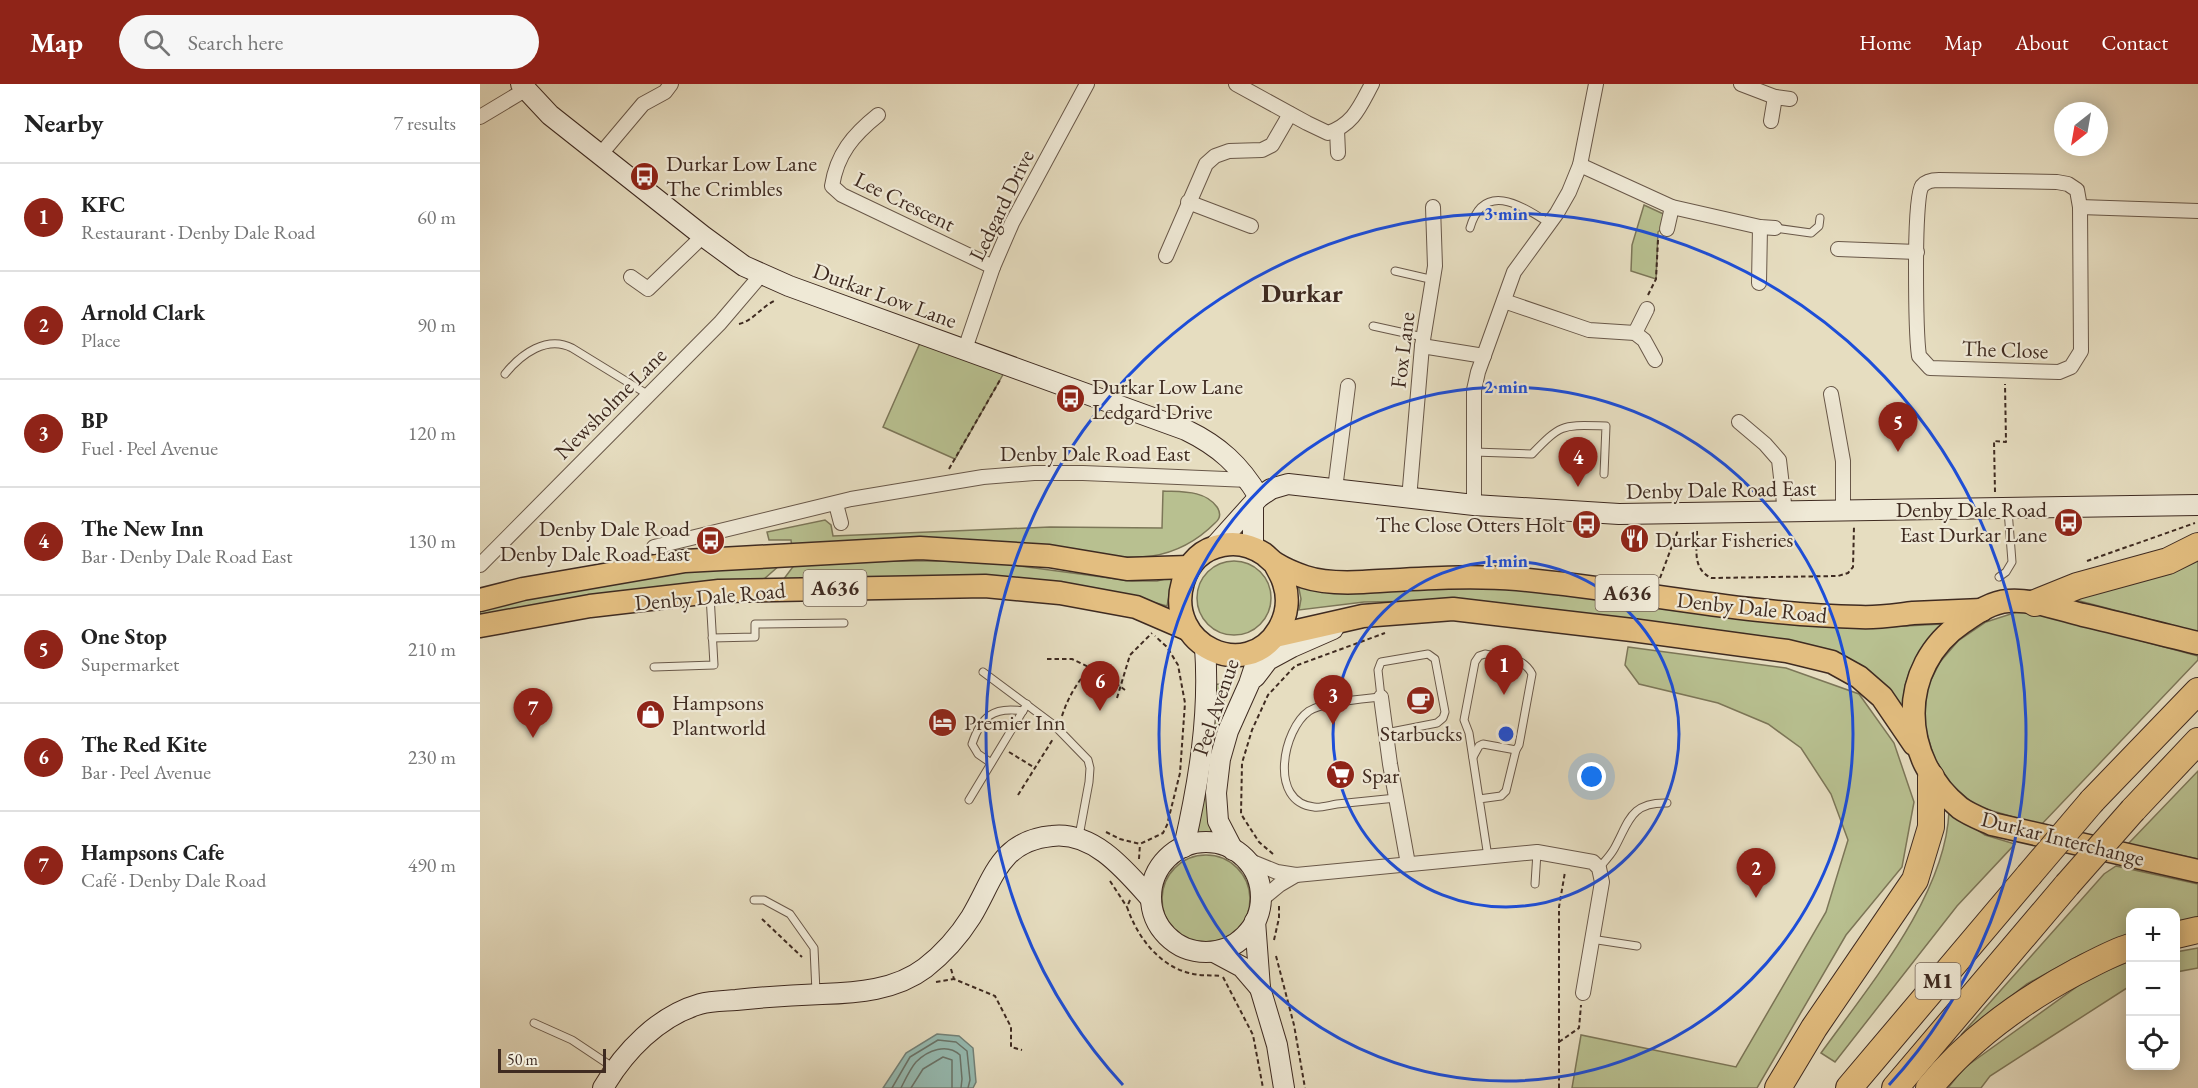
<!DOCTYPE html>
<meta charset="utf-8">
<style>
:root{--surface:#fff;--page:#f6f6f6;--text:#222;--muted:#767676;--line:#e0e0e0;--accent:#8f2418}
body{margin:0;font-family:"EB Garamond",serif;background:var(--page);color:var(--text)}
.controls{position:absolute;right:18px;bottom:18px;display:grid;overflow:hidden;border-radius:12px;box-shadow:0 3px 15px #0003}
.controls button{width:54px;height:54px;display:grid;place-items:center;padding:0;border:0;border-bottom:2px solid var(--line);background:var(--surface);color:var(--text);font:30px sans-serif}
.compass{position:absolute;left:1574px;top:18px;width:54px;height:54px;border-radius:50%;background:var(--surface);box-shadow:0 3px 15px #0003;rotate:211deg}
.scale{position:absolute;left:18px;bottom:15px;width:108px;box-sizing:border-box;padding-left:6px;border:3px solid #3f2b21;border-top:0;font-size:16px;line-height:21px;white-space:nowrap;color:#3f2b21;-webkit-text-stroke:4px #efe9d6;paint-order:stroke}
.you{position:absolute;left:1112px;top:693px;width:21px;height:21px;margin:-15px;border:4px solid #fff;border-radius:50%;background:#1a73e8;box-shadow:0 0 0 9px #1a73e833}
.badge{display:grid;place-items:center;width:39px;height:39px;border-radius:50%;background:var(--accent);color:#fff;font-size:20px;font-weight:700}
.pin{position:absolute;translate:-50% -50px;filter:drop-shadow(0 2px 3px #0008)}
.pin::after{content:'';position:absolute;top:32px;width:21px;height:18px;background:inherit;clip-path:polygon(0 0,100% 0,50% 100%)}
.list{margin:0;padding:0;list-style:none}
h2{display:flex;justify-content:space-between;align-items:center;height:78px;margin:0;padding:0 24px;font-size:26px}
h2 small{font-size:20px;font-weight:400;color:var(--muted)}
.list li{display:grid;grid-template-columns:39px 1fr auto;gap:18px;align-items:center;box-sizing:border-box;height:108px;padding:0 24px;border-top:2px solid var(--line)}
.list b{display:block;font-size:22px;white-space:nowrap}
.list p{margin:0;font-size:20px;white-space:nowrap;color:var(--muted)}
.list em{font-size:20px;font-style:normal;color:var(--muted)}
.icon{flex:none;width:33px;height:33px;fill:none;stroke:currentColor;stroke-width:2;stroke-linecap:round;stroke-linejoin:round}
.map{position:relative;flex:none;width:1718px;height:1004px;overflow:hidden}
header{display:flex;align-items:center;gap:36px;box-sizing:border-box;height:84px;padding:0 30px;background:var(--accent);color:#fff}
header strong{font-size:28px}
nav{display:flex;gap:33px;margin-inline-start:auto;font-size:21px}
.search{width:420px;height:54px;background:var(--page);display:flex;align-items:center;gap:15px;box-sizing:border-box;padding:0 21px;border-radius:33px;color:var(--muted);font-size:22px}
main{display:flex}
aside{flex:1;background:var(--surface)}
.map>svg:first-child{display:block}
</style>
<header>
<strong>Map</strong>
<div class="search"><svg class="icon" aria-label="search" viewBox="0 0 24 24"><circle cx="10" cy="10" r="6"/><path d="M15 15l6 6"/></svg>Search here</div>
<nav><a>Home</a><a>Map</a><a>About</a><a>Contact</a></nav>
</header>
<main>
<aside>
<h2>Nearby<small>7 results</small></h2>
<ul class="list">
<li><span class="badge">1</span><div><b>KFC</b><p>Restaurant · Denby Dale Road</p></div><em>60 m</em></li>
<li><span class="badge">2</span><div><b>Arnold Clark</b><p>Place</p></div><em>90 m</em></li>
<li><span class="badge">3</span><div><b>BP</b><p>Fuel · Peel Avenue</p></div><em>120 m</em></li>
<li><span class="badge">4</span><div><b>The New Inn</b><p>Bar · Denby Dale Road East</p></div><em>130 m</em></li>
<li><span class="badge">5</span><div><b>One Stop</b><p>Supermarket</p></div><em>210 m</em></li>
<li><span class="badge">6</span><div><b>The Red Kite</b><p>Bar · Peel Avenue</p></div><em>230 m</em></li>
<li><span class="badge">7</span><div><b>Hampsons Cafe</b><p>Café · Denby Dale Road</p></div><em>490 m</em></li>
</ul>
</aside>
<div class="map">
<svg width="1718" height="1004" viewBox="0 0 1718 1004">
<rect width="100%" height="100%" fill="#e6ddc0"/>
<filter id="stains"><feTurbulence type="fractalNoise" baseFrequency=".00333" numOctaves="4"/><feColorMatrix values="0 0 0 0 .2 0 0 0 0 .09 0 0 0 0 .02 0 0 0 .5 -.17"/></filter>
<radialGradient id="worn" r=".72"><stop offset=".6" stop-color="#630" stop-opacity="0"/><stop offset="1" stop-color="#630" stop-opacity=".3"/></radialGradient>
<g fill="#b8c090" stroke="#7c7658" stroke-width="1.5">
<polygon points="1164,121 1190,133 1189,138 1178,148 1176,195 1151,187 1152,161"/>
<polygon points="444,250 529,280 475,375 403,343"/>
<path d="M683,407C702,408 725,406 737,423C741,429 741,434 735,439C717,457 698,468 672,472C638,477 594,464 559,463C477,460 394,463 312,464L311,456H289L287,448L345,436L351,441L353,452L570,443L682,444Z"/>
<polygon points="1718,473 1718,548 1592,515"/>
<polygon points="387,477 502,477 652,497 677,497 693,493 687,522 640,509 303,496 315,480"/>
<circle cx="754" cy="514" r="37"/>
<polygon points="300,481 284,495 0,534 0,525 62,510 195,489"/>
<path d="M818,500L1036,505L1406,543L1463,540C1447,555 1426,586 1424,609C1424,616 1425,625 1425,633L1383,586L947,517L884,518L819,526L821,515Z"/>
<polygon points="1540,527 1573,533 1718,572 1718,576 1561,741 1496,722 1472,701 1454,674 1444,639 1447,604 1460,578 1478,557 1506,538"/>
<polygon points="1148,563 1306,584 1379,610 1414,659 1434,718 1422,783 1366,851 1277,1004 1092,1004 1101,951 1256,983 1346,828 1368,756 1351,710 1321,664 1288,640 1238,619 1159,600 1145,581"/>
<polygon points="734,600 748,601 731,671 731,749 714,750"/>
<polygon points="1718,687 1718,775 1648,760"/>
<path d="M1469,727L1505,751L1535,760L1477,822L1355,978L1341,969C1389,902 1466,811 1469,727Z"/>
<circle cx="726" cy="815" r="44"/>
<polygon points="1636,782 1718,800 1718,838 1696,842 1696,828 1650,828 1650,851 1600,871 1547,900 1481,951 1624,790"/>
<polygon points="1718,864 1718,884 1696,888 1696,868"/>
<polygon points="1650,877 1650,902 1510,992 1501,1004 1468,1004 1484,984 1609,894"/>
</g>
<polygon fill="#96bcb3" stroke="#738279" stroke-width="1.5" points="457,950 479,952 493,964 496,998 493,1004 403,1004 426,969"/>
<g fill="none" stroke-linecap="round" stroke-linejoin="round">
<g stroke="#6a746a" stroke-width="1.5">
<polyline points="412,1004 430,973 458,956 476,958 487,967 490,996 488,1004"/>
<path d="M421,1004C425,996 430,985 436,978C448,966 467,959 480,971L482,995L481,1004"/>
<polyline points="431,1004 443,985 463,973 472,976 472,1004"/>
</g>
<defs>
<g id="lane">
<path d="M990,144C1004,96 1042,122 1069,139"/>
<polyline points="1295,144 1331,149 1339,142 1340,134"/>
<polyline points="915,187 954,196"/>
<polyline points="893,242 943,253"/>
<path d="M25,290C41,270 67,251 92,264L167,310"/>
<path d="M994,368L1052,370C1082,339 1082,341 1126,342L1124,390"/>
<polyline points="1519,493 1526,488 1532,478 1528,426"/>
<polyline points="232,554 275,553 275,540 364,539"/>
<polyline points="174,583 234,581 230,511"/>
<polyline points="503,588 574,641 608,676 610,684 609,698 599,752"/>
<path d="M906,649L957,639L963,634L965,628L955,575L948,570L901,578L898,586L901,613C883,615 843,618 829,627C803,645 788,718 834,723C841,724 850,721 857,720C877,718 896,716 916,714"/>
<polyline points="993,673 999,662 1003,660 1036,666"/>
<path d="M511,679L498,670L492,660C501,633 513,622 543,627"/>
<path d="M999,715L1021,712L1026,707L1036,666L1039,661L1052,590C1043,572 1024,574 1005,570L999,572L995,578L984,636L989,649L1008,773"/>
<polyline points="489,716 547,620"/>
<path d="M1119,784C1124,778 1130,772 1134,765C1149,738 1150,718 1187,719"/>
<polyline points="1055,800 1057,768"/>
<polyline points="274,816 284,816 310,830 334,864 336,908"/>
<polyline points="1111,855 1157,862"/>
<polyline points="54,939 92,956 134,984"/>
</g>
<g id="street">
<path d="M756,0L827,39L848,49C874,40 880,22 892,0"/>
<polyline points="1261,0 1295,13 1310,15"/>
<path d="M398,31C373,51 357,70 352,102L362,111L513,183"/>
<polyline points="0,33 45,6"/>
<polyline points="1291,37 1295,13"/>
<polyline points="857,46 858,69"/>
<polyline points="120,71 163,20 185,8 191,0"/>
<polyline points="1100,81 1192,123 1280,143 1295,144"/>
<path d="M1459,96L1577,98L1588,100L1597,106L1600,123L1601,267L1591,283L1579,288L1450,284L1439,272C1436,251 1433,114 1442,102C1446,97 1453,96 1459,96Z"/>
<polyline points="708,118 771,142"/>
<polyline points="1600,123 1718,127"/>
<polyline points="1187,145 1192,123"/>
<polyline points="1358,165 1437,168"/>
<polyline points="686,172 726,80 735,72 749,67 782,66 792,61 810,30"/>
<polyline points="151,193 168,205 223,152"/>
<polyline points="1279,199 1280,143"/>
<polyline points="1024,217 1109,246 1155,249 1164,256 1175,276"/>
<polyline points="1155,249 1167,225"/>
<polyline points="942,262 1004,272"/>
<polyline points="485,265 513,183 532,139 607,0"/>
<polyline points="1351,310 1363,377 1363,427"/>
<polyline points="1259,338 1285,360 1299,376 1305,428"/>
<polyline points="855,405 868,302"/>
<polyline points="929,415 942,262 955,182 953,123"/>
<polyline points="356,420 361,439"/>
<polyline points="994,421 994,306 998,288 1034,188 1077,129 1089,108 1100,81 1116,0"/>
<polyline points="174,463 371,415 503,393 554,389 603,389 769,396"/>
<polyline points="0,481 240,239 281,191"/>
<polyline points="901,613 910,680 928,780"/>
<polyline points="765,775 797,788 816,791 1057,768 1113,778 1119,784 1122,798 1103,909"/>
<polyline points="781,816 799,801 816,791"/>
</g>
<g id="secondary">
<path d="M41,0L70,31L223,152L264,182L309,202L706,346C739,362 760,381 779,413"/>
<polyline points="773,422 773,464"/>
<polyline points="734,463 779,413 791,405 808,400 994,421 1139,430 1718,421"/>
<polyline points="775,593 788,576 812,563 853,545"/>
<circle cx="726" cy="813" r="55"/>
<path d="M704,763C719,697 730,631 725,563"/>
<polyline points="753,766 738,737 736,709 740,675 748,647 769,600 781,564"/>
<polyline points="775,837 780,904 797,961 804,1004"/>
<polyline points="734,868 762,883 780,904"/>
<path d="M123,1004C144,968 178,932 220,920C231,917 244,917 256,916C284,913 313,911 342,910C377,909 416,906 445,884C463,870 479,852 491,833C514,795 519,757 572,752C614,747 646,787 671,815"/>
</g>
<g id="primary">
<path d="M795,480C798,486 802,492 804,499C809,514 807,531 799,545C767,600 684,561 703,498C709,478 722,465 743,461C757,458 772,462 784,470C788,473 791,477 796,480C804,485 816,490 825,493C843,499 864,499 883,498C934,495 986,491 1037,495C1151,505 1265,531 1380,533C1397,534 1415,531 1433,529C1456,528 1479,527 1502,526"/>
<polyline points="0,516 43,505 205,477 440,464 569,472 647,485 709,483"/>
<polyline points="0,542 110,522 239,507 505,502 580,509 656,523 707,545"/>
<polyline points="795,552 883,532 973,525 1152,546 1307,567 1352,578 1379,593 1402,613 1434,660"/>
<path d="M1718,559C1680,550 1642,540 1603,531C1579,525 1553,515 1528,517C1511,518 1496,529 1483,538C1416,583 1419,675 1480,724C1490,731 1501,735 1512,740L1718,787"/>
</g>
<g id="highway">
<polyline points="1555,519 1597,502 1688,477 1718,462"/>
<polyline points="1612,717 1718,607"/>
<polyline points="1653,726 1718,657"/>
<polyline points="1696,851 1718,846"/>
<polyline points="1298,1004 1334,944 1435,796 1451,743 1451,693"/>
<polyline points="1369,1004 1549,791"/>
<polyline points="1415,1004 1587,801"/>
<path d="M1449,1004C1490,954 1540,918 1596,888C1614,879 1631,869 1650,863"/>
</g>
</defs>
<use href="#lane" stroke="#695849" stroke-width="9"/>
<use href="#street" stroke="#695849" stroke-width="16"/>
<use href="#secondary" stroke="#3f2b21" stroke-width="22"/>
<use href="#primary" stroke="#3f2b21" stroke-width="25"/>
<use href="#highway" stroke="#3f2b21" stroke-width="28"/>
<g stroke="#3f2b21" stroke-width="2" stroke-dasharray="4.5 3" stroke-linecap="butt">
<polyline points="1168,211 1176,195 1178,156"/>
<path d="M259,240C273,237 282,222 296,216"/>
<polyline points="469,385 520,296"/>
<polyline points="1515,408 1514,357 1526,358 1525,300"/>
<path d="M1217,447C1217,466 1212,484 1231,494L1358,492L1368,489L1373,483L1374,442"/>
<polyline points="1607,477 1715,439"/>
<polyline points="1180,494 1198,446"/>
<polyline points="567,575 592,575 625,591 645,606"/>
<polyline points="637,614 650,571 672,549"/>
<path d="M582,632C588,613 597,599 610,583"/>
<polyline points="529,668 555,684"/>
<polyline points="538,711 573,655"/>
<polyline points="626,748 640,755 660,760 683,749 687,741 700,689 705,619 698,581 687,563 675,552"/>
<polyline points="793,770 779,758 761,730 762,679 772,646 788,611 815,582 905,549"/>
<polyline points="659,775 660,760"/>
<polyline points="630,797 647,823"/>
<path d="M650,816L647,823C657,852 678,881 709,889C719,892 731,891 742,892"/>
<polyline points="282,835 322,873"/>
<polyline points="794,856 799,834 799,820"/>
<polyline points="796,872 814,941 825,1004"/>
<polyline points="471,885 474,895 515,912 531,943 531,963 542,966"/>
<polyline points="743,893 773,951 783,1004"/>
<polyline points="456,898 474,895"/>
<polyline points="1079,958 1099,944 1101,921"/>
<polyline points="1079,1004 1079,823 1085,788"/>
</g>
<use href="#lane" stroke="#efe9d6" stroke-width="7"/>
<use href="#street" stroke="#efe9d6" stroke-width="14"/>
<use href="#secondary" stroke="#efe9d6" stroke-width="20"/>
<use href="#primary" stroke="#e3be80" stroke-width="22"/>
<use href="#highway" stroke="#e3be80" stroke-width="26"/>
<defs>
<g id="highway-bridge">
<polyline points="1549,791 1612,717"/>
<polyline points="1587,801 1653,726"/>
</g>
</defs>
<use href="#highway-bridge" stroke="#3f2b21" stroke-width="28" stroke-linecap="butt"/>
<use href="#highway-bridge" stroke="#e3be80" stroke-width="26"/>
</g>
<g fill="none" stroke="#1d4ed8" stroke-width="3">
<circle cx="1026" cy="650" r="173"/>
<circle cx="1026" cy="650" r="347"/>
<path d="M643 1001A520 520 0 1 1 1409 1001"/>
</g>
<defs>
<symbol id="bus-disc" viewBox="-11 -11 22 22"><circle r="9.5" fill="#8f2418" stroke="#efe9d6"/><path d="M-5-6H5V4H4V6H2V4H-2V6H-4V4H-5ZM-3.5-4V0h7V-4ZM-3.5 1.2v1.5H-2V1.2ZM2 1.2v1.5H3.5V1.2Z" fill="#fff"/></symbol>
<symbol id="restaurant-disc" viewBox="-11 -11 22 22"><circle r="9.5" fill="#8f2418" stroke="#efe9d6"/><path d="M-5-6h1v4h1v-4h1v4h1v-4h1v5L-1.5 .5V6h-2V.5L-5-1ZM5-6V6H3V1.5H1.5Q1.5-4 5-6Z" fill="#fff"/></symbol>
<symbol id="cafe-disc" viewBox="-11 -11 22 22"><circle r="9.5" fill="#8f2418" stroke="#efe9d6"/><path d="M-5.5-4.5H6V0H3Q3 3.5 0 3.5H-2.5Q-5.5 3.5-5.5 0ZM3-3.2v2h1.7v-2ZM-6 4.5H4V6H-6Z" fill="#fff"/></symbol>
<symbol id="shop-disc" viewBox="-11 -11 22 22"><circle r="9.5" fill="#8f2418" stroke="#efe9d6"/><path d="M-5-2.5h2.3a2.7 3.5 0 0 1 5.4 0H5L5.5 6h-11ZM-1.5-2.5h3a1.5 2.3 0 0 0-3 0Z" fill="#fff"/></symbol>
<symbol id="hotel-disc" viewBox="-11 -11 22 22"><circle r="9.5" fill="#8f2418" stroke="#efe9d6"/><path d="M-6-4.5h1.5V1H6V5H4.5V3h-9V5H-6ZM-4 0a1.8 1.8 0 1 1 3.6 0ZM.5 0V-2.5h3Q6-2.5 6 0Z" fill="#fff"/></symbol>
<symbol id="supermarket-disc" viewBox="-11 -11 22 22"><circle r="9.5" fill="#8f2418" stroke="#efe9d6"/><path d="M-6-5.5h2.5l.6 2H6L4.5 2H-2.5L-4.4-4H-6ZM-1.5 3.2a1.3 1.3 0 1 0 .1 0ZM3 3.2a1.3 1.3 0 1 0 .1 0Z" fill="#fff"/></symbol>
</defs>
<g fill-rule="evenodd">
<use href="#bus-disc" x="148" y="76" width="33" height="33"/>
<use href="#bus-disc" x="574" y="298" width="33" height="33"/>
<use href="#bus-disc" x="1572" y="422" width="33" height="33"/>
<use href="#bus-disc" x="1090" y="424" width="33" height="33"/>
<use href="#restaurant-disc" x="1138" y="438" width="33" height="33"/>
<use href="#bus-disc" x="214" y="440" width="33" height="33"/>
<use href="#cafe-disc" x="924" y="600" width="33" height="33"/>
<use href="#shop-disc" x="154" y="614" width="33" height="33"/>
<use href="#hotel-disc" x="446" y="622" width="33" height="33"/>
<use href="#supermarket-disc" x="844" y="674" width="33" height="33"/>
</g>
<g text-anchor="middle" stroke-width="4.5" stroke-linejoin="round" paint-order="stroke">
<g fill="#efe9d6" stroke="#746457" stroke-width="1.5">
<rect x="323.5" y="486" width="63" height="36" rx="4.5"/>
<rect x="1115.5" y="491" width="63" height="36" rx="4.5"/>
<rect x="1435.5" y="879" width="45" height="36" rx="4.5"/>
</g>
<g font-size="21" font-weight="bold" fill="#3f2b21">
<text x="355" y="511">A636</text>
<text x="1147" y="516">A636</text>
<text x="1458" y="904">M1</text>
</g>
<g font-size="22" fill="#3f2b21" stroke="#efe9d6" text-anchor="start">
<text x="186" y="87">Durkar Low Lane<tspan x="186" dy="25">The Crimbles</tspan></text>
<text x="612" y="310">Durkar Low Lane<tspan x="612" dy="25">Ledgard Drive</tspan></text>
<text x="1567" y="433" text-anchor="end">Denby Dale Road<tspan x="1567" dy="25">East Durkar Lane</tspan></text>
<text x="1085" y="448" text-anchor="end">The Close Otters Holt</text>
<text x="210" y="452" text-anchor="end">Denby Dale Road<tspan x="210" dy="25">Denby Dale Road East</tspan></text>
<text x="1175" y="463">Durkar Fisheries</text>
<text x="192" y="626">Hampsons<tspan x="192" dy="25">Plantworld</tspan></text>
<text x="484" y="646">Premier Inn</text>
<text x="941" y="657" text-anchor="middle">Starbucks</text>
<text x="882" y="699">Spar</text>
</g>
<g font-size="22" fill="#3f2b21" stroke="#efe9d6">
<text transform="translate(425 117) rotate(26)" y="8">Lee Crescent</text>
<text transform="translate(521 121) rotate(-64)" y="8">Ledgard Drive</text>
<text transform="translate(405 211) rotate(20)" y="8">Durkar Low Lane</text>
<text transform="translate(1525 265) rotate(2)" y="8">The Close</text>
<text transform="translate(922 266) rotate(-83)" y="8">Fox Lane</text>
<text transform="translate(130 319) rotate(-45)" y="8">Newsholme Lane</text>
<text x="615" y="377">Denby Dale Road East</text>
<text transform="translate(1241 405) rotate(-1)" y="8">Denby Dale Road East</text>
<text transform="translate(230 512) rotate(-5)" y="8">Denby Dale Road</text>
<text transform="translate(1272 523) rotate(6)" y="8">Denby Dale Road</text>
<text transform="translate(735 623) rotate(-71)" y="8">Peel Avenue</text>
<text transform="translate(1583 754) rotate(14)" y="8">Durkar Interchange</text>
</g>
<g font-size="26" font-weight="bold" fill="#3f2b21" stroke="#efe9d6">
<text x="822" y="218">Durkar</text>
</g>
</g>
<circle cx="1026" cy="650" r="9" fill="#1d4ed8" stroke="#efe9d6" stroke-width="3"/>
<g font-size="18" text-anchor="middle" font-weight="bold" fill="#1d4ed8" stroke="#efe9d6" stroke-width="4.5" stroke-linejoin="round" paint-order="stroke">
<text x="1026" y="136">3 min</text>
<text x="1026" y="309">2 min</text>
<text x="1026" y="483">1 min</text>
</g>
<rect width="100%" height="100%" filter="url(#stains)"/>
<rect width="100%" height="100%" fill="url(#worn)"/>
</svg>
<div class="controls">
<button>+</button>
<button>−</button>
<button><svg class="icon" aria-label="locate" viewBox="0 0 24 24"><circle cx="12" cy="12" r="6"/><path d="M12 2v4M12 18v4M2 12h4M18 12h4"/></svg></button>
</div>
<svg class="compass" viewBox="-18 -18 36 36"><path d="M0-13l5 13h-10z" fill="#e53935"/><path d="M0 13l5-13h-10z" fill="#767676"/></svg>
<div class="scale">50 m</div>
<div class="you"></div>
<div class="pin badge" style="left:1024px;top:611px">1</div>
<div class="pin badge" style="left:1276px;top:814px">2</div>
<div class="pin badge" style="left:853px;top:641px">3</div>
<div class="pin badge" style="left:1098px;top:403px">4</div>
<div class="pin badge" style="left:1418px;top:368px">5</div>
<div class="pin badge" style="left:620px;top:627px">6</div>
<div class="pin badge" style="left:53px;top:654px">7</div>
</div>
</main>
